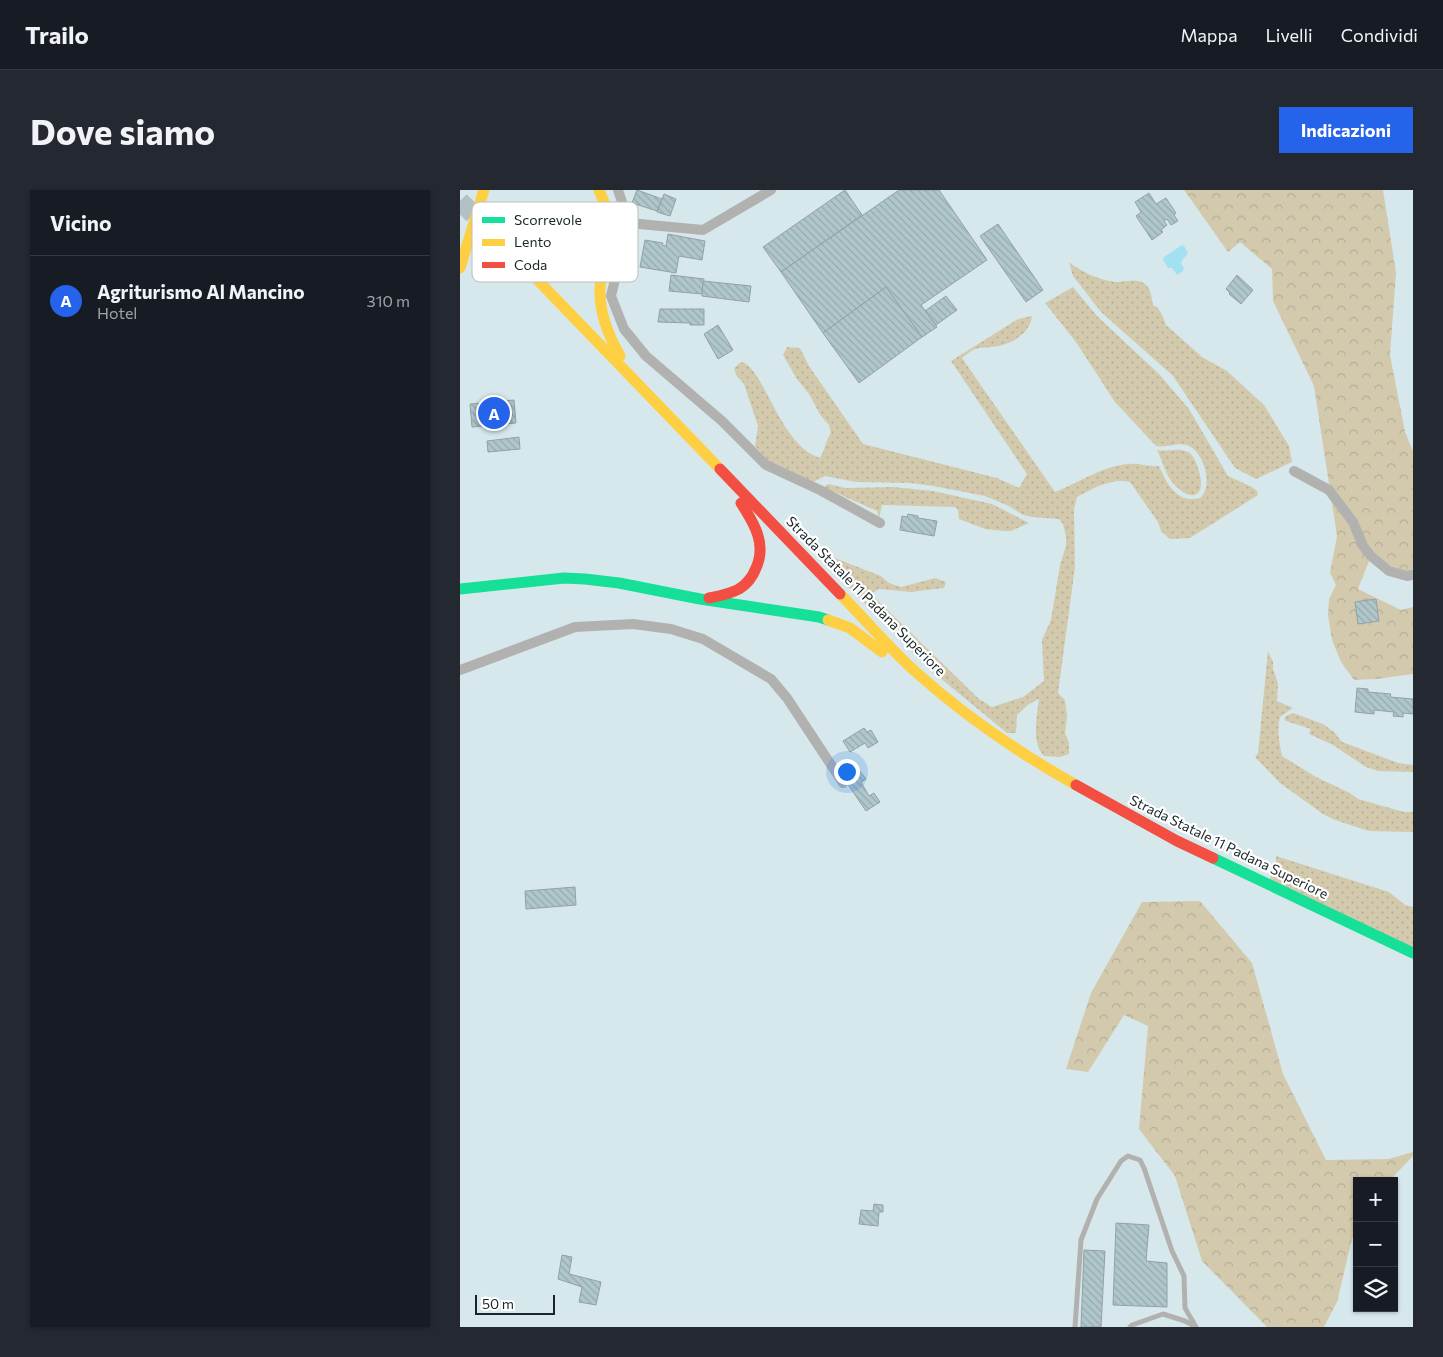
<!DOCTYPE html>
<html lang="it">
<meta charset="utf-8">
<style>
:root{--surface:#171b24;--page:#242831;--text:#f1f3f6;--muted:#9ea1a6;--line:#363941;--accent:#2563eb}
body{margin:0;font-family:Commissioner,sans-serif;background:var(--page);color:var(--text)}
.controls{position:absolute;right:15px;bottom:15px;display:grid;overflow:hidden;border-radius:0px;box-shadow:0 1px 4px #0004}
.controls button{width:45px;height:45px;display:grid;place-items:center;padding:0;border:0;border-bottom:1px solid var(--line);background:var(--surface);color:var(--text);font:25px sans-serif}
.scale{position:absolute;left:15px;bottom:12px;width:80px;box-sizing:border-box;padding-left:5px;border:2px solid #192528;border-top:0;font-size:14px;line-height:18px;white-space:nowrap;color:#192528;-webkit-text-stroke:4px #fff;paint-order:stroke}
.you{position:absolute;left:386px;top:581px;width:18px;height:18px;margin:-12px;border:4px solid #fff;border-radius:50%;background:#1a73e8;box-shadow:0 0 0 8px #1a73e833}
.badge{display:grid;place-items:center;width:32px;height:32px;border-radius:50%;background:var(--accent);color:#fff;font-size:16px;font-weight:700}
.pin{position:absolute;translate:-50% -50%;border:2px solid #fff;box-shadow:0 1px 5px #0006}
.list{margin:0;padding:0;list-style:none}
h2{display:flex;justify-content:space-between;align-items:center;height:65px;margin:0;padding:0 20px;font-size:21px}
h2 small{font-size:16px;font-weight:400;color:var(--muted)}
.list li{display:grid;grid-template-columns:32px 1fr auto;gap:15px;align-items:center;box-sizing:border-box;height:90px;padding:0 20px;border-top:1px solid var(--line)}
.list b{display:block;font-size:19px;white-space:nowrap}
.list p{margin:0;font-size:16px;white-space:nowrap;color:var(--muted)}
.list em{font-size:16px;font-style:normal;color:var(--muted)}
.icon{flex:none;width:28px;height:28px;fill:none;stroke:currentColor;stroke-width:2;stroke-linecap:round;stroke-linejoin:round}
.map{position:relative;flex:none;width:953px;height:1137px;overflow:hidden;border-radius:0px}
header{display:flex;align-items:center;gap:30px;box-sizing:border-box;height:70px;padding:0 25px;background:var(--surface);border-bottom:1px solid var(--line)}
header strong{font-size:24px}
nav{display:flex;gap:28px;margin-inline-start:auto;font-size:18px}
.intro{display:flex;align-items:center;justify-content:space-between;box-sizing:border-box;height:120px;padding:0 30px}
h1{margin:0;font-size:35px}
.button{padding:12px 22px;border-radius:0px;background:var(--accent);color:#fff;font-size:18px;font-weight:700}
main{display:flex;gap:30px;padding:0 30px}
aside{flex:1;background:var(--surface);border-radius:0px;box-shadow:0 1px 4px #0004}
.map>svg:first-child{display:block}
</style>
<header>
<strong>Trailo</strong>
<nav><a>Mappa</a><a>Livelli</a><a>Condividi</a></nav>
</header>
<div class="intro"><h1>Dove siamo</h1><a class="button">Indicazioni</a></div>
<main>
<aside>
<h2>Vicino<small></small></h2>
<ul class="list">
<li><span class="badge">A</span><div><b>Agriturismo Al Mancino</b><p>Hotel</p></div><em>310 m</em></li>
</ul>
</aside>
<div class="map">
<svg width="953" height="1137" viewBox="0 0 953 1137">
<defs>
<pattern id="grass-dots" width="8" height="8" patternUnits="userSpaceOnUse" patternTransform="scale(1.25)"><rect width="8" height="8" fill="#d3caae"/><path d="M2 2h.1M6 6h.1" fill="none" stroke="#b5ad96" stroke-width="1.8" stroke-linecap="round"/></pattern>
<pattern id="forest-crowns" width="20" height="18" patternUnits="userSpaceOnUse" patternTransform="scale(1.25)"><rect width="20" height="18" fill="#d3caae"/><path d="M2 6a3 3 0 1 1 6 0M12 15a3 3 0 1 1 6 0" fill="none" stroke="#b5ad96"/></pattern>
<pattern id="building-back-hatch" width="6" height="6" patternUnits="userSpaceOnUse" patternTransform="scale(1.25)"><rect width="6" height="6" fill="#afc6cb"/><path d="M-1 5l2 2M0 0l6 6M5-1l2 2" fill="none" stroke="#96aaae"/></pattern>
</defs>
<rect width="100%" height="100%" fill="#d7e8ec"/>
<g fill="url(#grass-dots)">
<path d="M609,72C623,83 637,89 655,92C665,93 675,87 685,94C692,100 691,107 693,115L698,118L702,125L706,135L742,167L767,181L804,215L829,256L832,272L796,289L775,278L713,186L641,122L613,86Z"/>
<path d="M613,97L637,126L699,184L729,219L768,286L792,297L797,301L798,305L730,348L710,349L701,341L698,332L670,292C651,288 634,298 617,307L614,319L615,377L598,503L605,510L607,526L605,543L609,553V564L600,567L584,566C571,552 577,527 579,509L569,514L557,525L556,543H547L468,478L366,374L364,367L367,365L421,386L429,393L441,397L475,388L486,392L484,398L451,402L419,399L411,404L519,509L532,517L563,507L584,491L582,450L591,430L600,375L606,356V346L603,334L599,329L572,327L563,325L549,316L525,306L473,296L451,293L396,292L365,286L351,293L310,273L295,256L298,236L284,194L276,185L274,178L281,172C304,176 319,255 360,268C365,260 365,252 371,243L369,235L361,226L349,204L337,189L323,165L327,157L340,158L349,176L403,254L537,288L559,298L567,284L491,171L558,129L572,126C570,145 548,156 531,157C525,158 521,157 515,159C510,161 506,165 502,168L595,302C618,293 643,276 668,274C679,273 689,277 699,276C707,294 717,314 740,308C754,296 744,261 727,255C717,252 706,258 696,256L655,212L616,152L585,113Z"/>
<path d="M697,260C707,262 718,257 728,262C736,265 744,292 740,300C733,314 714,296 710,289C704,280 702,269 697,260Z"/>
<polygon points="368,294 386,298 433,297 473,301 532,314 569,333 551,341 544,341 525,339 499,329 498,320 495,317 422,315 419,329 417,321 365,298 365,296"/>
<path d="M808,461L813,472V479L818,493L817,511L833,518L820,527C817,541 819,551 822,566L856,587L890,603L898,609L944,622H953V642L909,641L875,630L863,624L820,593L795,567L798,563Z"/>
<polygon points="833,523 863,534 874,542 882,552 938,573 953,575 953,582 918,581 906,577 873,555 849,544 851,539 826,531 824,529 826,526"/>
<polygon points="816,666 929,702 945,715 953,717 953,759 809,691 816,674"/>
</g>
<g fill="url(#forest-crowns)">
<path d="M724,0H923L936,83L930,165L945,242L953,261V383C934,379 927,375 913,361L898,399L941,420L953,417V484L917,489L894,490L881,472L872,450L868,425L869,409L876,395L870,383L877,346L854,196L813,111L812,79L780,52L768,62Z"/>
<polygon points="740,711 792,773 823,884 866,970 928,969 953,962 953,966 929,991 897,991 897,1038 892,1049 877,1112 864,1137 807,1137 742,1071 715,986 679,939 688,836 664,825 628,882 606,879 631,803 682,712"/>
</g>
<polygon fill="#a3e1f0" points="722,55 724,56 728,63 721,72 724,79 723,81 717,85 712,78 708,78 703,70 704,67"/>
<g fill="url(#building-back-hatch)" stroke="#94a1a4">
<polygon points="177,0 202,9 197,21 172,13"/>
<polygon points="385,0 402,25 321,82 303,57"/>
<polygon points="439,0 479,0 527,70 461,115 477,137 462,147 426,97 363,143 321,82"/>
<polygon points="689,3 696,14 706,8 716,23 714,25 718,31 711,35 707,29 704,31 707,35 701,40 703,42 692,50 676,26 681,22 675,12"/>
<polygon points="204,4 216,9 210,26 197,22"/>
<polygon points="538,34 583,100 566,112 520,46"/>
<polygon points="208,44 245,51 242,70 219,66 216,83 180,77 185,50 203,53 202,55 206,56"/>
<polygon points="211,85 244,89 242,104 209,101"/>
<polygon points="777,85 793,100 781,114 769,104 770,103 766,99"/>
<polygon points="243,91 291,96 289,112 242,106"/>
<polygon points="426,97 462,147 399,193 363,143"/>
<polygon points="486,106 497,120 476,135 465,121"/>
<polygon points="200,119 244,119 244,135 230,135 230,133 198,132"/>
<polygon points="258,135 273,160 258,169 244,144"/>
<polygon points="54,210 56,233 12,237 10,214"/>
<polygon points="59,247 60,259 28,262 27,251"/>
<polygon points="448,324 458,326 458,328 477,331 474,346 440,340 442,326 447,327"/>
<polygon points="916,409 919,431 898,434 895,412"/>
<polygon points="897,498 908,499 908,502 931,504 930,507 953,509 953,524 943,523 943,527 933,526 934,522 914,520 914,524 895,522"/>
<polygon points="404,538 407,542 411,540 418,552 408,558 405,553 390,562 383,551"/>
<polygon points="395,575 406,589 401,592 409,606 414,603 420,612 406,621 385,590 388,588 384,582"/>
<polygon points="115,697 116,715 66,719 65,701"/>
<polygon points="414,1014 423,1015 423,1022 419,1022 418,1036 399,1034 401,1020 413,1021"/>
<polygon points="656,1033 689,1035 686,1071 707,1073 707,1117 653,1115"/>
<polygon points="624,1060 645,1061 641,1137 621,1137"/>
<polygon points="102,1065 112,1067 109,1084 141,1092 136,1115 119,1112 122,1097 98,1089"/>
</g>
<g fill="none" stroke-linecap="round" stroke-linejoin="round">
<polyline stroke="#b1c1c5" stroke-width="19" stroke-dasharray="19 9" stroke-linecap="butt" points="0,11 38,49"/>
<g stroke="#b1b2b0" stroke-width="5">
<polyline points="615,1137 621,1050 637,1009 661,971 668,966 680,970 684,978 712,1061 724,1086 725,1118 736,1137"/>
<polyline points="670,1137 672,1135 703,1124 725,1131 734,1136"/>
</g>
<g stroke="#b1b2b0" stroke-width="10">
<polyline points="158,0 169,33 151,106 164,139 186,166 262,231 306,275 360,300 420,333"/>
<polyline points="169,33 243,40 311,0"/>
<polyline points="834,281 869,300 893,332 903,356 911,366 929,381 947,386 953,385"/>
<polyline points="0,480 115,437 173,434 211,439 243,449 311,489 327,508 383,593"/>
</g>
<g stroke="#16e098" stroke-width="11">
<polyline points="0,399 104,388 125,389 159,393 240,409 359,427 368,430"/>
<polyline points="753,668 953,763"/>
</g>
<g stroke="#ffcf43" stroke-width="11">
<path d="M139,0C143,11 149,21 151,33C152,46 146,61 143,74C135,109 143,136 160,166"/>
<polyline points="38,49 260,279"/>
<polyline points="0,78 24,0"/>
<path d="M380,404C406,430 430,459 457,483C506,527 559,563 616,595"/>
<polyline points="368,430 390,438 422,462"/>
</g>
<g stroke="#f24e42" stroke-width="11">
<path d="M55,60C65,66 76,72 87,75C117,82 137,58 143,32"/>
<polyline points="260,279 380,404"/>
<path d="M249,408C259,406 270,404 279,399C287,394 293,386 296,378C307,354 294,333 281,313"/>
<polyline points="616,595 717,651 753,668"/>
</g>
</g>
<g text-anchor="middle" stroke-width="4.5" stroke-linejoin="round" paint-order="stroke">
<g font-size="14" fill="#192528" stroke="#fff">
<text transform="translate(406 406) rotate(45)" y="5">Strada Statale 11 Padana Superiore</text>
<text transform="translate(769 657) rotate(26)" y="5">Strada Statale 11 Padana Superiore</text>
</g>
</g>
<rect x="12" y="12" width="166" height="80" rx="8" fill="#fff" stroke="#babebe" stroke-width="1"/>
<rect x="22" y="27" width="23" height="6" fill="#16e098"/>
<rect x="22" y="49" width="23" height="7" fill="#ffcf43"/>
<rect x="22" y="72" width="23" height="6" fill="#f24e42"/>
<g font-size="14" fill="#192528">
<text x="54" y="35">Scorrevole</text>
<text x="54" y="57">Lento</text>
<text x="54" y="80">Coda</text>
</g>
</svg>
<div class="controls">
<button>+</button>
<button>−</button>
<button><svg class="icon" aria-label="layers" viewBox="0 0 24 24"><path d="M12 4l9 5-9 5-9-5zM3 14l9 5 9-5"/></svg></button>
</div>
<div class="scale">50 m</div>
<div class="you"></div>
<div class="pin badge" style="left:34px;top:223px">A</div>
</div>
</main>
